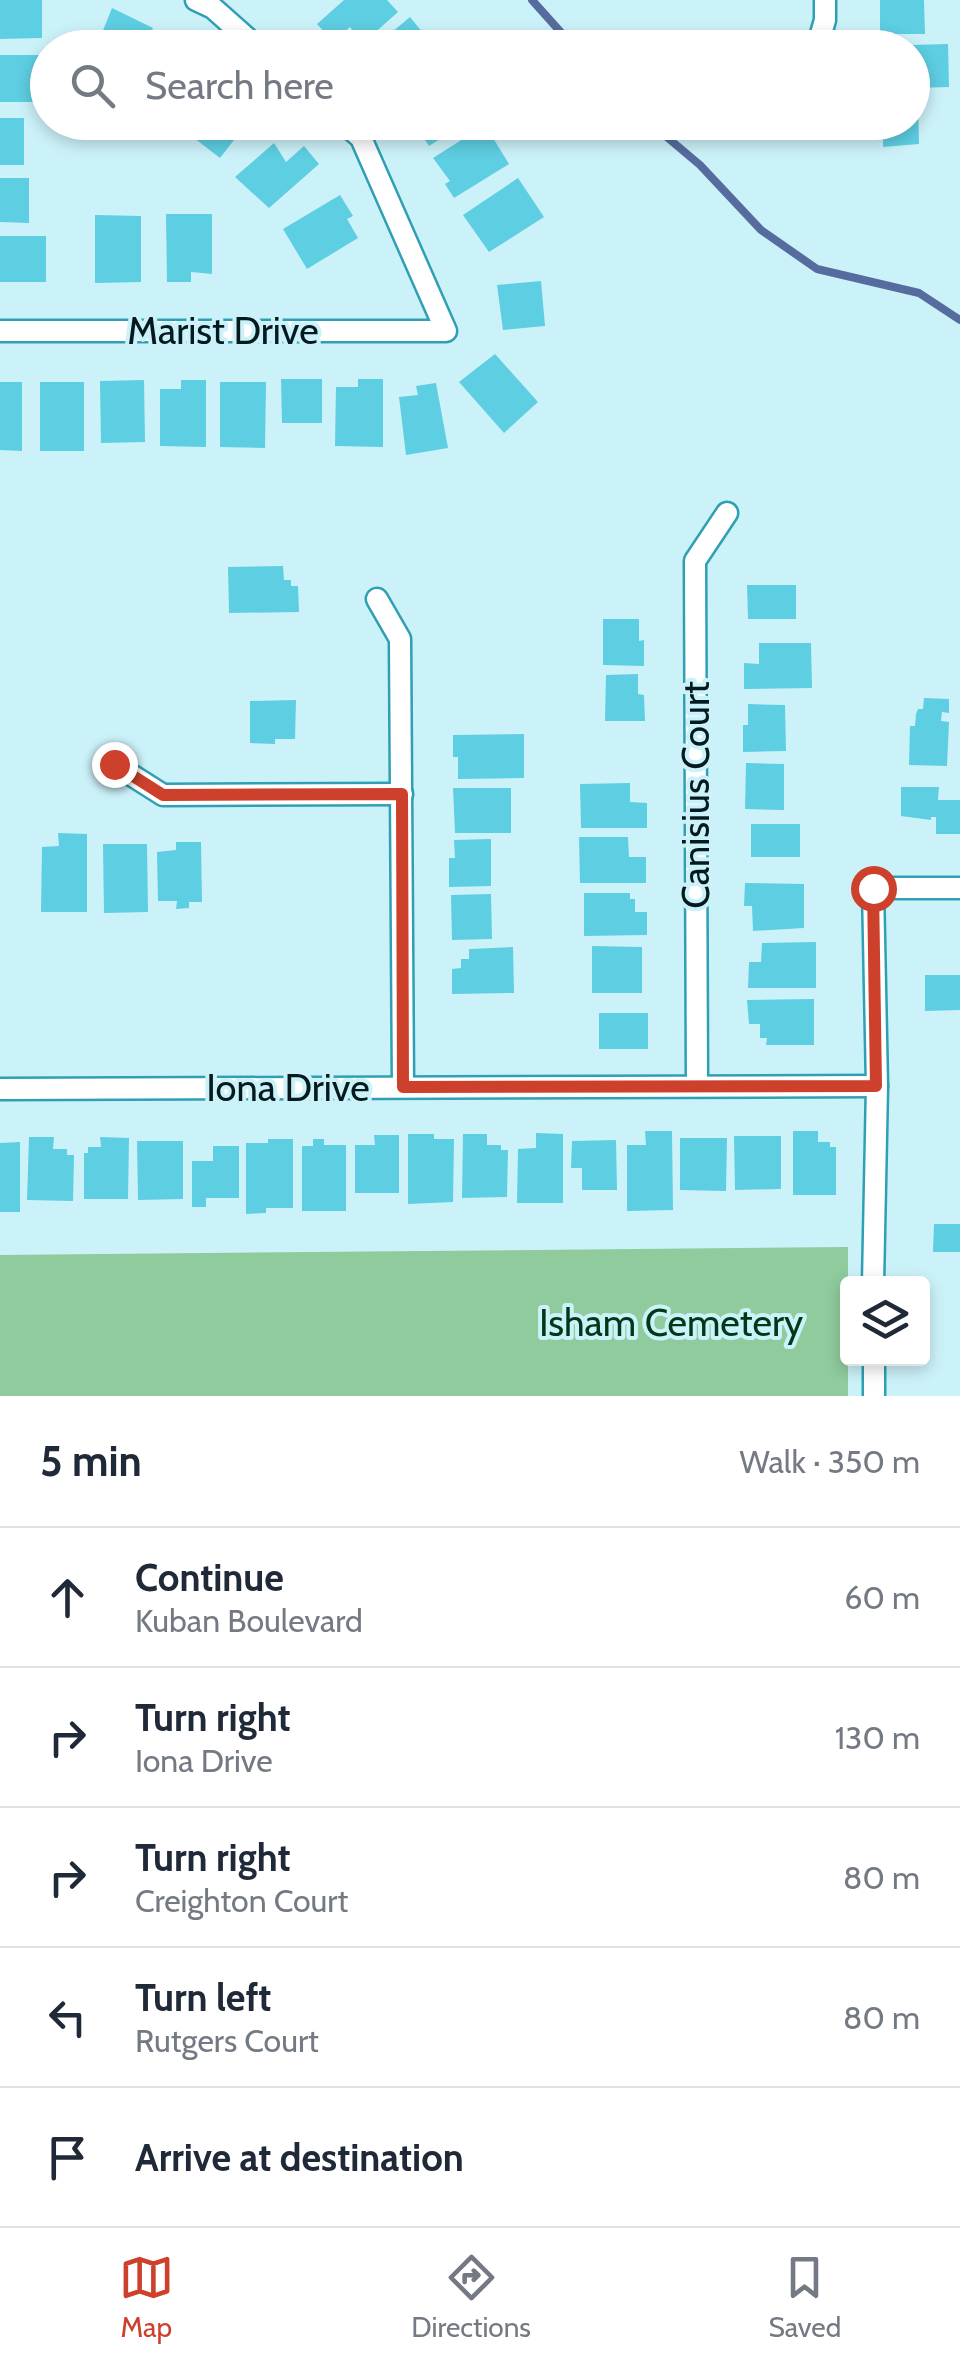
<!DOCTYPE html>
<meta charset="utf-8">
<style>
:root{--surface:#fff;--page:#f2f2f3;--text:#1f2937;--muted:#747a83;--line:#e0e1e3;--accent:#cc402c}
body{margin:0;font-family:Cabin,sans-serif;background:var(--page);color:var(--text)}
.controls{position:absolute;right:30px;bottom:30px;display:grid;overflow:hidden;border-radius:10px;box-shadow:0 5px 15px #0003}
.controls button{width:90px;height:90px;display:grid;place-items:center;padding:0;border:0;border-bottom:2px solid var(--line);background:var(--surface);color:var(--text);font:50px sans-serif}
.stop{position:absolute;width:30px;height:30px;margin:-22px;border:8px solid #cc402c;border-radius:50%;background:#fff}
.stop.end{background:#cc402c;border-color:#fff;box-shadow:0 2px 10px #0008}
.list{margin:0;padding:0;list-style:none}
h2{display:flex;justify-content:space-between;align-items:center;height:130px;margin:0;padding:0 40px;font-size:42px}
h2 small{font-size:32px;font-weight:400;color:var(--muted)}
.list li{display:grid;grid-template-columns:65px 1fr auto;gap:30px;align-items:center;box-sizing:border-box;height:140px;padding:0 40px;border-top:2px solid var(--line)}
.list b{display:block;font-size:38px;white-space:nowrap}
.list p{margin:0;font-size:32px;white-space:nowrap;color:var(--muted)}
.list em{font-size:32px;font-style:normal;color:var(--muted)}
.icon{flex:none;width:55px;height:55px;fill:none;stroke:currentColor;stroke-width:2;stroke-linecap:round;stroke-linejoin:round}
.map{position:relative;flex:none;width:960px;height:1396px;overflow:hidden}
.search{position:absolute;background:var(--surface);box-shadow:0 5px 15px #0003;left:30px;right:30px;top:30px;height:110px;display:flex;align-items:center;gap:25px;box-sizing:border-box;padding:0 35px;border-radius:55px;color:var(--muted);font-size:38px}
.sheet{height:830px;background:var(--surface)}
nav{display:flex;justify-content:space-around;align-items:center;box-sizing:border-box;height:140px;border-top:2px solid var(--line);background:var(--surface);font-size:28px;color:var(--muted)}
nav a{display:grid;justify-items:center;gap:5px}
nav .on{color:var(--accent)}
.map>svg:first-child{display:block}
</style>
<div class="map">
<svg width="960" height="1396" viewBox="0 0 960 1396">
<rect width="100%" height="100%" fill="#ccf2f9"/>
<polygon fill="#8fcb9c" points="848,1247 848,1396 0,1396 0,1255"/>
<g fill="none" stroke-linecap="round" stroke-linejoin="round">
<g stroke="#576c9e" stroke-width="8">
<polyline points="532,0 575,48"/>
<polyline points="649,122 700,165 761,230 817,269 919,293 960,320"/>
</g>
</g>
<g fill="#5ecee2">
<polygon points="0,0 42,0 42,38 0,39"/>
<polygon points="344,0 387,0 398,12 362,44 350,27 333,42 317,24"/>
<polygon points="880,0 924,0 925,34 880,34"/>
<polygon points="112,8 153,28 145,48 96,48"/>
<polygon points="410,17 435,48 373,48"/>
<polygon points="948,44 949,87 912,88 912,45"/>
<rect x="0" y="55" width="48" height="47"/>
<polygon points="912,100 918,100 919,144 883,147 883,134 878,134 878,125 869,127 869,122 912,122"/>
<rect x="0" y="118" width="24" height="47"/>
<polygon points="191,122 248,122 220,158 185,131"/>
<polygon points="407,122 467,122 429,146 420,132 425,129 422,125 412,131"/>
<polygon points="485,125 509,164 454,198 445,184 450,181 433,158"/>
<polygon points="274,143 286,162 304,146 319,164 269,208 235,177"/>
<polygon points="0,178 29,178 29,223 0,222"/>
<polygon points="518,178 544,217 489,252 463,215"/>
<polygon points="340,195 353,216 347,219 358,238 307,269 283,229"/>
<polygon points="166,214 212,214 212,274 191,272 191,282 167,282"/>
<polygon points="95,215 141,216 141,282 95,283"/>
<rect x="0" y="236" width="46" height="46"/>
<polygon points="541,281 545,326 503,330 497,285"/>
<polygon points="495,354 538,402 504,433 459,382"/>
<polygon points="281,379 322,379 322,423 282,423"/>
<polygon points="358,379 383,379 383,447 335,446 336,387 358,387"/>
<polygon points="144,380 145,442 101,443 100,381"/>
<polygon points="181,380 206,380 206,447 160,446 160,389 181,389"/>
<polygon points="0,382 22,382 22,451 0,450"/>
<rect x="40" y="382" width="44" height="69"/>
<polygon points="220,382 266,382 265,448 220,447"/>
<polygon points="436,383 448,448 406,455 399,397 418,395 416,386"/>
<polygon points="283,566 284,580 291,580 291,586 298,586 299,612 229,613 228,567"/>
<polygon points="747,585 796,585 796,619 748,619"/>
<polygon points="603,619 639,619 639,641 644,640 644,666 603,665"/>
<polygon points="759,643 811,643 812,688 744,689 744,663 759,664"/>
<polygon points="638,674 638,694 644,695 645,721 605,721 606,675"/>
<polygon points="924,698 949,699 949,713 942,712 941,721 949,722 947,766 909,765 910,726 915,726 916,714 918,709 923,709"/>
<polygon points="296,700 295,739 275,739 275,744 250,743 250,701"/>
<polygon points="748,704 785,705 786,751 743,752 743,725 748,725"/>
<polygon points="524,734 524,778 458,779 458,757 453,757 453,735"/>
<polygon points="746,763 784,764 784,810 745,809"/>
<polygon points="630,783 630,802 647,803 647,828 581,828 580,784"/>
<polygon points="901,787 939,787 938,800 960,800 960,834 936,834 936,817 931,817 931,820 901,816"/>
<polygon points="453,788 511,788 511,833 455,833"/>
<rect x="751" y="824" width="49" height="33"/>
<polygon points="58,833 87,834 87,912 41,912 42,847 59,846"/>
<polygon points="579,837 628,837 629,857 646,857 646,883 580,883"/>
<polygon points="491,839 491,886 449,887 449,858 455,858 454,840"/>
<polygon points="176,842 201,842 202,902 189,902 189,908 176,909 177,901 158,901 157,852 176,850"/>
<polygon points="103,844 147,844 148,912 104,913"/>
<polygon points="745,883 804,884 804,928 753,931 752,906 744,906"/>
<polygon points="584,893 630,893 630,899 635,899 635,912 647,912 647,935 584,936"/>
<polygon points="491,894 492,939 452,940 451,895"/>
<polygon points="816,942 816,988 748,988 749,962 761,962 762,943"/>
<polygon points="592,946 642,947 642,993 592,993"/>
<polygon points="513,947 514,993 452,994 452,969 461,968 461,959 469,959 469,949"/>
<polygon points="925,975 960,975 960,1010 925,1011"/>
<polygon points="814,999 814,1045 766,1045 767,1038 760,1038 760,1024 749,1024 747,1000"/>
<rect x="599" y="1013" width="49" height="36"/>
<polygon points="645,1131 672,1131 673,1210 627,1211 627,1145 646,1145"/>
<polygon points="793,1131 818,1131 818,1142 830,1142 830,1147 836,1147 836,1195 793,1195"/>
<polygon points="536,1133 563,1134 563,1203 517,1203 518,1149 536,1148"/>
<polygon points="408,1134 434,1134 434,1139 454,1139 453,1202 408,1204"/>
<polygon points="463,1134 487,1134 487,1145 501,1145 501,1150 508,1150 507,1197 462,1198"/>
<polygon points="374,1135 399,1135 399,1193 355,1193 355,1145 375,1145"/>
<polygon points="734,1136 781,1136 781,1189 735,1190"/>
<polygon points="29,1137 54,1137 53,1149 67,1149 67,1155 74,1155 73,1201 27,1200"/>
<polygon points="100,1137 129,1138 128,1199 84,1199 84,1153 88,1153 88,1147 101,1147"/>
<polygon points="680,1138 727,1138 726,1191 680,1190"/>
<polygon points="268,1139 293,1139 293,1208 266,1208 266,1213 246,1214 246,1143 268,1143"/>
<polygon points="313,1139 324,1139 324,1145 346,1145 346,1211 302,1211 302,1146 313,1146"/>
<polygon points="616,1140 617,1190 582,1190 582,1168 571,1168 572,1141"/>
<polygon points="137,1141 183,1141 183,1199 138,1200"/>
<polygon points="20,1142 20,1212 0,1212 0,1143"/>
<polygon points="213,1146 239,1146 239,1198 206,1198 206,1207 192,1207 192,1161 213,1161"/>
<polygon points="934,1224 960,1224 960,1252 933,1252"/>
</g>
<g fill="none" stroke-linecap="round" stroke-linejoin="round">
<defs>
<g id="street">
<polyline points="196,0 213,8 258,48"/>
<polyline points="817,48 825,20 825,0"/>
<polyline points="0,331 446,331 361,138 343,122"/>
<polyline points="377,599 400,639 403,1087"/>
<polyline points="114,764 163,795 402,794"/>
<polyline points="697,1086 695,561 727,513"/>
<polyline points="0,1089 877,1086"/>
<polyline points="873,1284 877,1086 873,888 960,888"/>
<polyline points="874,1358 874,1396"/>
</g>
</defs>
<use href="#street" stroke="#2fa0b3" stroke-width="25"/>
<use href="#street" stroke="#fff" stroke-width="20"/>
</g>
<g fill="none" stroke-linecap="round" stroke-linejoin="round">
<polyline stroke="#cc402c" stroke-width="12" points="114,764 163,795 402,794 403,1087 876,1086 873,888"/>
</g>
<g text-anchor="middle" stroke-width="8" stroke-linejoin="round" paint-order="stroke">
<g font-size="38" fill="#041a1f" stroke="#ccf2f9">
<text x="223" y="344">Marist Drive</text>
<text transform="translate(696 795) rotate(-90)" y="13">Canisius Court</text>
<text x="288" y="1101">Iona Drive</text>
</g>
<g font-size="38" fill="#003917" stroke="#ccf2f9">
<text x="671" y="1336">Isham Cemetery</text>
</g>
</g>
</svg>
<div class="controls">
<button><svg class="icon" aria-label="layers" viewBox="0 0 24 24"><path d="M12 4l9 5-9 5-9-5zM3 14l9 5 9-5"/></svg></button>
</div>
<div class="stop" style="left:873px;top:888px"></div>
<div class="stop end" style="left:114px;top:764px"></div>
<div class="search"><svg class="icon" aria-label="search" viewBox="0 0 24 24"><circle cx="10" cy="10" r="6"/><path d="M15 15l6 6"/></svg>Search here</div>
</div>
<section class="sheet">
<h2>5 min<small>Walk · 350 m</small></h2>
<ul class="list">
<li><svg class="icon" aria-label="ahead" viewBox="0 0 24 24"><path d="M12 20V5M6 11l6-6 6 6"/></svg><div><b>Continue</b><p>Kuban Boulevard</p></div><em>60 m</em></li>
<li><svg class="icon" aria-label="right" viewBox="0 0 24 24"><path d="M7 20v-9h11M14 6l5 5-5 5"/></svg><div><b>Turn right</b><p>Iona Drive</p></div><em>130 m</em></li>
<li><svg class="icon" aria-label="right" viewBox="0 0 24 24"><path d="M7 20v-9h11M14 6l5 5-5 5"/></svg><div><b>Turn right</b><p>Creighton Court</p></div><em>80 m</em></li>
<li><svg class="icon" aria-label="left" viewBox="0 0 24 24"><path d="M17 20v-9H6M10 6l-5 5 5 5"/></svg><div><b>Turn left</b><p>Rutgers Court</p></div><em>80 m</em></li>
<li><svg class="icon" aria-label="arrive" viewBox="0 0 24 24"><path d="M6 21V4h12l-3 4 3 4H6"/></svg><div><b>Arrive at destination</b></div></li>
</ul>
</section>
<nav>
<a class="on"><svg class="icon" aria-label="map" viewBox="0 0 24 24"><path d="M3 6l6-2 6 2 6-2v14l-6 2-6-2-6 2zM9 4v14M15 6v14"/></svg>Map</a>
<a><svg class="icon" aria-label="directions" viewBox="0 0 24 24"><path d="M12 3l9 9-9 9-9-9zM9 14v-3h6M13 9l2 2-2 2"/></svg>Directions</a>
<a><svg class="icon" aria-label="saved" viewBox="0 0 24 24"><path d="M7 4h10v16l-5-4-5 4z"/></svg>Saved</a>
</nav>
